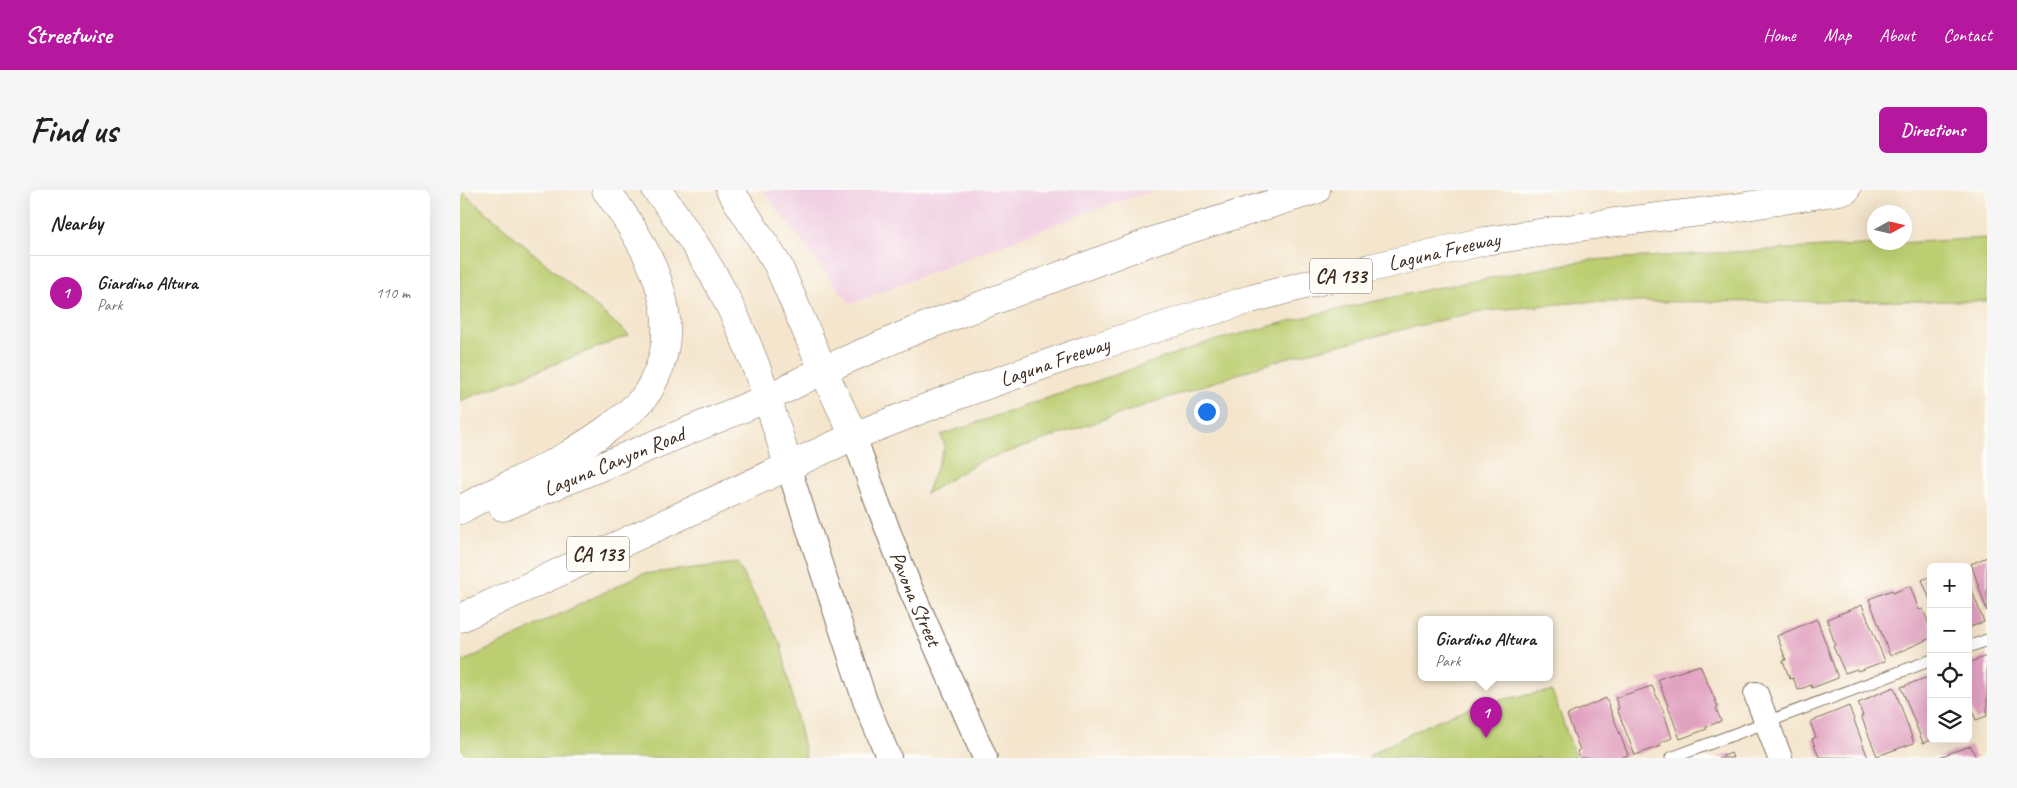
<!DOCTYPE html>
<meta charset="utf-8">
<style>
:root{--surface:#fff;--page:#f6f6f6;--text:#202124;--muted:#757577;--line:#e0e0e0;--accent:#b5179e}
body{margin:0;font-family:Caveat,sans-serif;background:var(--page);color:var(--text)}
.controls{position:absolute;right:15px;bottom:15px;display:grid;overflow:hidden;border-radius:8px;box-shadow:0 5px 20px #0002}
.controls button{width:45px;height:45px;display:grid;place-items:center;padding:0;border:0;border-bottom:1px solid var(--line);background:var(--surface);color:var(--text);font:25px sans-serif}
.compass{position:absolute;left:1407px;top:15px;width:45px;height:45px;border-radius:50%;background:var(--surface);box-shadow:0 5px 20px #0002;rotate:82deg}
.you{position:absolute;left:746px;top:221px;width:18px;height:18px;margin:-12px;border:4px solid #fff;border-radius:50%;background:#1a73e8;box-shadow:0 0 0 8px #1a73e833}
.badge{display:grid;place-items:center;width:32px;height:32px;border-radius:50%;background:var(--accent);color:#fff;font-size:16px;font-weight:700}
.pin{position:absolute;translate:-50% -41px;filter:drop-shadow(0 1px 2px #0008)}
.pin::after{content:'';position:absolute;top:26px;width:18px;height:15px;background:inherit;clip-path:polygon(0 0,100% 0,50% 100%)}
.popup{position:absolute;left:958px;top:426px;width:135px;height:65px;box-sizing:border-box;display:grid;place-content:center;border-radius:8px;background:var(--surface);filter:drop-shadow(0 1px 4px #0005);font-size:16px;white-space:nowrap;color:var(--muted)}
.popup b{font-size:19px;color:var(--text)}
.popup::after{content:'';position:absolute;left:50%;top:100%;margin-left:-10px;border:10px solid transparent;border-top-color:var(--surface)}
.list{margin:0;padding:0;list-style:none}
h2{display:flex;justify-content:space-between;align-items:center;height:65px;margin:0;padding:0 20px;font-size:21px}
h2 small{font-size:16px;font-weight:400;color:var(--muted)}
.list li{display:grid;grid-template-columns:32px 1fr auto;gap:15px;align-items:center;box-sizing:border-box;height:75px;padding:0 20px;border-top:1px solid var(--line)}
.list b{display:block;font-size:19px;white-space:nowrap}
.list p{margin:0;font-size:16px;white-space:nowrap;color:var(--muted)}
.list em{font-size:16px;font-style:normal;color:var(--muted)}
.icon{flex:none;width:28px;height:28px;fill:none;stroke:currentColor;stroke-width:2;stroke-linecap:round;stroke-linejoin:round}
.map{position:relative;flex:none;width:1527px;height:568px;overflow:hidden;border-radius:8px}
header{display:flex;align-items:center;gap:30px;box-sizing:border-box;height:70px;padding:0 25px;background:var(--accent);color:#fff}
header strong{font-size:24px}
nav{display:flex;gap:28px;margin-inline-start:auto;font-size:18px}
.intro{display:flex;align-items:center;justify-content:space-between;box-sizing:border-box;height:120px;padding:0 30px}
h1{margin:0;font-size:35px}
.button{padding:12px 22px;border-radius:8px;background:var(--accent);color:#fff;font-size:18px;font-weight:700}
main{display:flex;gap:30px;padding:0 30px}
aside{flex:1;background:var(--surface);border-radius:8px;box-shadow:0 5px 20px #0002}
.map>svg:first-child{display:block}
</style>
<header>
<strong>Streetwise</strong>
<nav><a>Home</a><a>Map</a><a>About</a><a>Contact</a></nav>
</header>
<div class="intro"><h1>Find us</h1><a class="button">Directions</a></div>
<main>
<aside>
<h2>Nearby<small></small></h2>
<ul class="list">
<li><span class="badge">1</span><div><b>Giardino Altura</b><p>Park</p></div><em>110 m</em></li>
</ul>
</aside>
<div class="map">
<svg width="1527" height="568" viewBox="0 0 1527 568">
<rect width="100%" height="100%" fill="#fdfcf7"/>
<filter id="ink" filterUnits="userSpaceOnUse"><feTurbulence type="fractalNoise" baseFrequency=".02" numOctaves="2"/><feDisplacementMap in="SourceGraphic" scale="10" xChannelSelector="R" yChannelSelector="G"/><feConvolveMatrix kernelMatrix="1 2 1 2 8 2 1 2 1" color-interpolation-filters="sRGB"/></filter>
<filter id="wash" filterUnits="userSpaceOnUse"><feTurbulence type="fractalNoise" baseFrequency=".0096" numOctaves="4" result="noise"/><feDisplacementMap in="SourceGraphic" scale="20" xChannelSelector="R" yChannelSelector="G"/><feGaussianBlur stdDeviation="1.12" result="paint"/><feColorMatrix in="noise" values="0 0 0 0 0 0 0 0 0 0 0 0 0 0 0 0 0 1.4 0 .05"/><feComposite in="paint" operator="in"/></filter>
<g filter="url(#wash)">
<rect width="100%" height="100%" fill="#f4e5cc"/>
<polygon fill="#f1d0e3" points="302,0 697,0 630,21 390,114"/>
<g fill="#bcce71" stroke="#7c7c48">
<polygon points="0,0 169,145 0,211"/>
<polygon points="1527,48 1527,111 1121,112 1016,122 825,168 518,272 466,304 485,256 481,245 749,152 857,124 970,99 1129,70"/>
<polygon points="277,373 321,455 346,568 0,568 0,473 182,384"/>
<path d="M1092,501L1116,568H907C918,559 932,554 944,547C995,519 1034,509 1092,501Z"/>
</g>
<g id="blocks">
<g fill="#e1a1c0">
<polygon points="1527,367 1527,421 1511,374"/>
<polygon points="1471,386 1471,412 1462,390"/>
<polygon points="1508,390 1524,432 1508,438"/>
<polygon points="1450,396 1459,420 1463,419 1471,440 1471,448 1430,466 1409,409 1432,400 1433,403"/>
<polygon points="1402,415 1425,471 1398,481 1397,479 1385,483 1373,456 1375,455 1367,429"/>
<polygon points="1357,429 1378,488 1352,498 1351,495 1338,500 1333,488 1330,489 1323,471 1326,470 1317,446"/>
<polygon points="1527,466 1527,526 1516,530 1508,511 1508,473"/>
<polygon points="1240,475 1258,517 1256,518 1261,531 1246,537 1247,539 1220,549 1198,489"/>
<polygon points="1471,486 1471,550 1463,553 1441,497"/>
<polygon points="1192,496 1203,520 1212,548 1200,553 1201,556 1175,565 1157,519 1159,518 1155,508"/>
<polygon points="1434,497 1454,553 1417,566 1401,526 1403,526 1398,513 1408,509 1408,508"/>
<polygon points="1146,508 1168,565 1161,568 1120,568 1117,561 1120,560 1107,525"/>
<polygon points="1389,516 1408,568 1359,567 1352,549 1356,547 1350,532"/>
<polygon points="1511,556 1516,568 1477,568 1495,561"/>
<polygon points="1271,563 1273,568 1258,568"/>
</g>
</g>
</g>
<g filter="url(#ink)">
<use href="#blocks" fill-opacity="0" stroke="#7c6b5b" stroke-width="1"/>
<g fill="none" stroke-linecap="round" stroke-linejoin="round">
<defs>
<g id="service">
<polyline points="1508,457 1527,450"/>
<polyline points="1211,568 1469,471"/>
</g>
<g id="minor">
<path id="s1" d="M394,246L416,309L448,393L525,568"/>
<polyline points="328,276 405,511 429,568"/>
<polyline points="1296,504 1320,568"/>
</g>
<g id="secondary">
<path d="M196,0C206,11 215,24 223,37C275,109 304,191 328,276"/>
<polyline points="270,0 318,75 363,180 394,246"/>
</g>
<g id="primary">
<path id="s2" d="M43,317L308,208L363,180"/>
<path d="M0,320C35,300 73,285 108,265C132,250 159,233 179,213C186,206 191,197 195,188C227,123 185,52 146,0"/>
<polyline points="0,428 394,246"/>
</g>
<g id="motorway">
<polyline points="363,180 458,139 698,49 856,0"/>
<path id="s3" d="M394,246L496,206L629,159L791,109L910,78L1025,51L1148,33L1274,18L1386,0"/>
</g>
</defs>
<use href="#service" stroke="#7c6b5b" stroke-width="13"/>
<use href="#minor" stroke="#7c6b5b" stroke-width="26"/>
<use href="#secondary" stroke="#7c6b5b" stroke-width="29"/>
<use href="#primary" stroke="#7c6b5b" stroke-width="29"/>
<use href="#motorway" stroke="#7c6b5b" stroke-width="29"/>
<use href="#service" stroke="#fff" stroke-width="11"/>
<use href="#minor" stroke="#fff" stroke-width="24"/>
<use href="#secondary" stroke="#fff" stroke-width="28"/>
<use href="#primary" stroke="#fff" stroke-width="28"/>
<use href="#motorway" stroke="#fff" stroke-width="28"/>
</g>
</g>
<g text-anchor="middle" stroke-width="4" stroke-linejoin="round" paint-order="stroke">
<g fill="#fdfcf7" stroke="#75695f" stroke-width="1">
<rect x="850" y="68.5" width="62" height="35" rx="4"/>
<rect x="107" y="346.5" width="62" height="35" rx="4"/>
</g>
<g font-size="20" font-weight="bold" fill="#3b2a1e">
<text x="881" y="93">CA 133</text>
<text x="138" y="371">CA 133</text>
</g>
<g font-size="21" fill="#3b2a1e" stroke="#fdfcf7">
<text dy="7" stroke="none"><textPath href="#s3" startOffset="619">Laguna Freeway</textPath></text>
<text dy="7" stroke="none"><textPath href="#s3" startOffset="214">Laguna Freeway</textPath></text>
<text dy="7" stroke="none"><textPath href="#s2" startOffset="120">Laguna Canyon Road</textPath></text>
<text dy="7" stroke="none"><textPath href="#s1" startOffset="174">Pavona Street</textPath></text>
</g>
</g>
</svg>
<div class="controls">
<button>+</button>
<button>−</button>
<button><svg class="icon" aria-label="locate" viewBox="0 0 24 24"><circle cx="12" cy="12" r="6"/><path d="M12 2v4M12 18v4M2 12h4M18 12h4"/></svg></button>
<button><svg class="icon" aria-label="layers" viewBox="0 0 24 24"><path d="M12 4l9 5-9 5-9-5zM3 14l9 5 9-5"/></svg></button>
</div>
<svg class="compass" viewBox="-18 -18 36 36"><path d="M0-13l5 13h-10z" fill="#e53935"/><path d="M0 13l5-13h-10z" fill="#757577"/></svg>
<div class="you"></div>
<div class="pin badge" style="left:1026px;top:548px">1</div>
<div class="popup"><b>Giardino Altura</b>Park</div>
</div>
</main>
